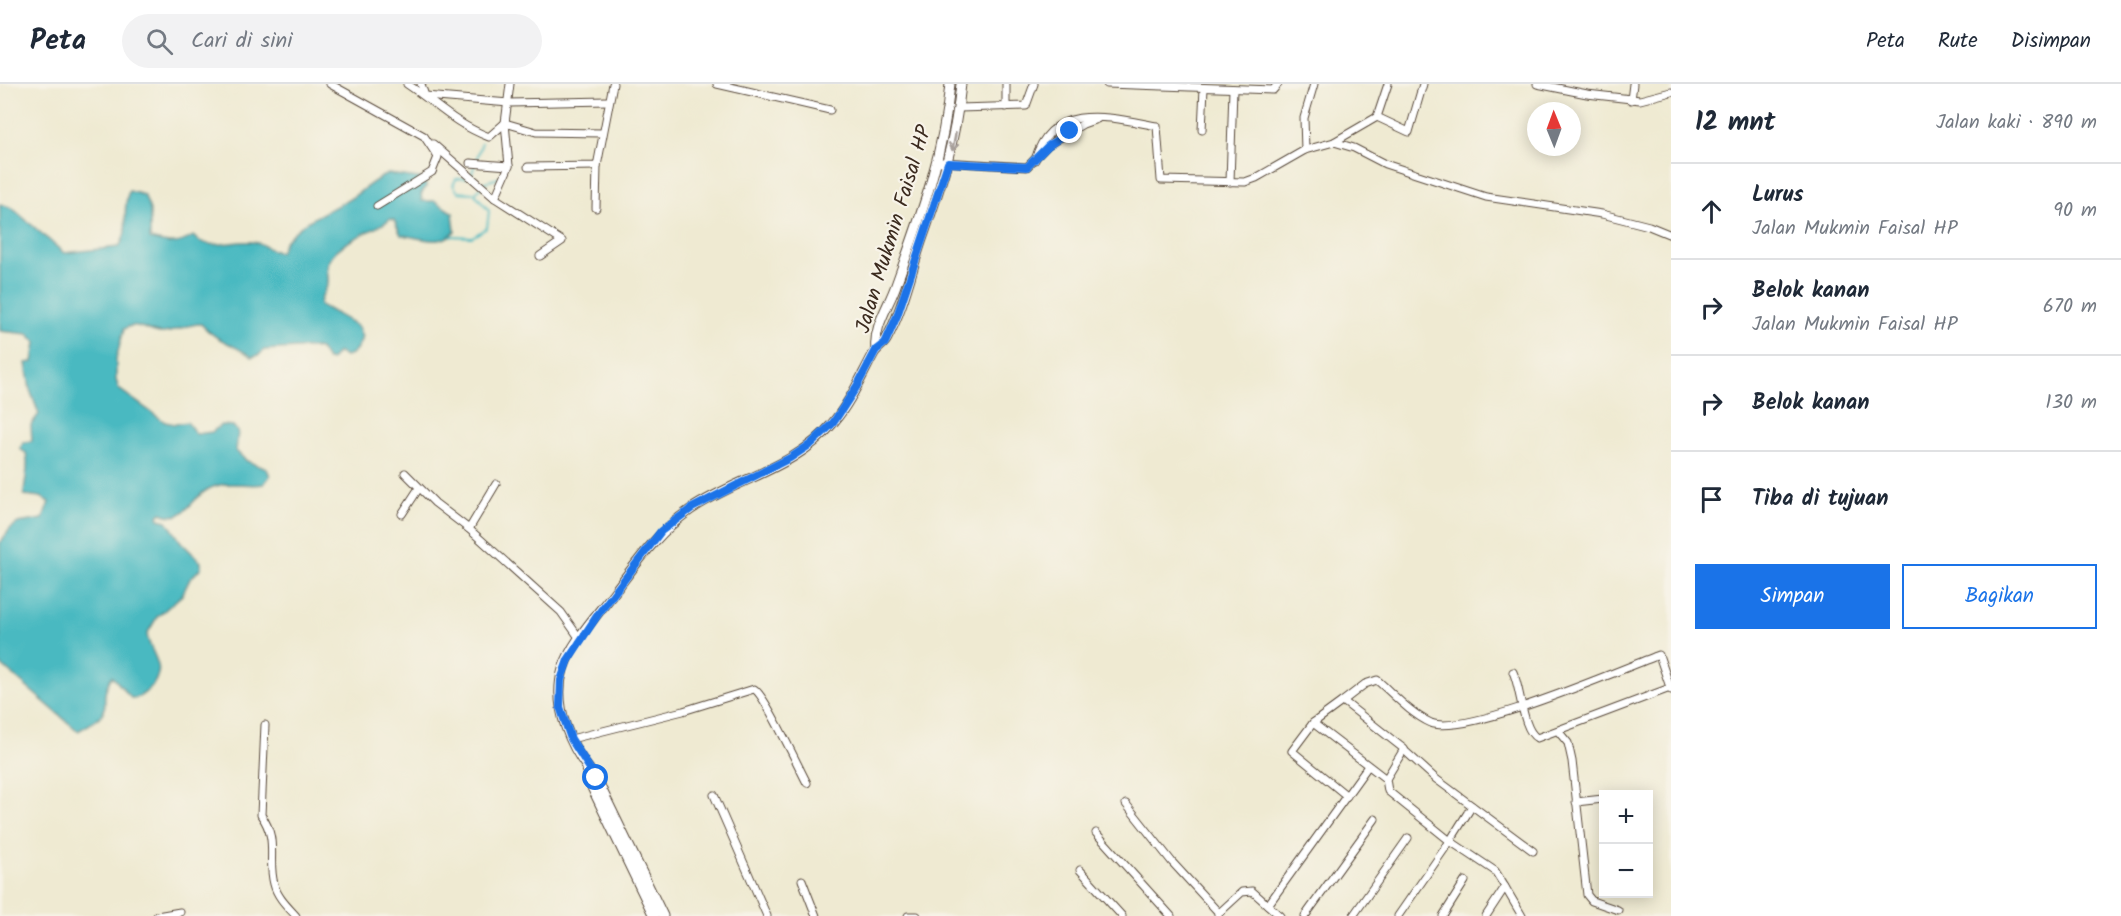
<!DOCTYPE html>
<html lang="id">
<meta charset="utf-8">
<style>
:root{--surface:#fff;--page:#f2f2f3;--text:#1f2937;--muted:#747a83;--line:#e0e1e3;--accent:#1a73e8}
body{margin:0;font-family:Kalam,sans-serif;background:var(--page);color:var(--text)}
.controls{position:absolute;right:18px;bottom:18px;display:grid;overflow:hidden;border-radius:0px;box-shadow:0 3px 15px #0003}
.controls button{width:54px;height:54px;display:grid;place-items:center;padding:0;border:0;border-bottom:2px solid var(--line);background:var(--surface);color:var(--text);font:30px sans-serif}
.compass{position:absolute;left:1527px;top:18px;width:54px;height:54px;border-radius:50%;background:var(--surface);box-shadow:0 3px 15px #0003;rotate:359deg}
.stop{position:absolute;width:18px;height:18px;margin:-14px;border:4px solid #1a73e8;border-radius:50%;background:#fff}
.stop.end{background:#1a73e8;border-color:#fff;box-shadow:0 2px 6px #0008}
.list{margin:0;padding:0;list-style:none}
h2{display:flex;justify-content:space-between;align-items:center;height:78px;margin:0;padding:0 24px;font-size:26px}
h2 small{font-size:20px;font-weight:400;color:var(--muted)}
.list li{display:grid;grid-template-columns:39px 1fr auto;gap:18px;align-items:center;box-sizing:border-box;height:96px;padding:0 24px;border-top:2px solid var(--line)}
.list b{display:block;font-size:22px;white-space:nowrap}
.list p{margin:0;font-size:20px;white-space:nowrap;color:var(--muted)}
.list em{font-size:20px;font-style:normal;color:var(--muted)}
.actions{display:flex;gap:12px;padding:18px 24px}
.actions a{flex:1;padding:14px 0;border:2px solid var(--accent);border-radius:0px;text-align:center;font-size:21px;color:var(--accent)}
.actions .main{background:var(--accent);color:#fff}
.icon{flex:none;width:33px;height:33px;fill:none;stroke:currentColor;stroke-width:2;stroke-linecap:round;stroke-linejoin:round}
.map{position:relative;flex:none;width:1671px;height:832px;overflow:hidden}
header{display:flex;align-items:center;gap:36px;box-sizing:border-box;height:84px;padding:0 30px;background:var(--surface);border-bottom:2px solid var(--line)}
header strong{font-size:28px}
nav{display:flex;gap:33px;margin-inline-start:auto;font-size:21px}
.search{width:420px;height:54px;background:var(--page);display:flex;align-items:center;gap:15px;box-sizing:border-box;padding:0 21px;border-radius:33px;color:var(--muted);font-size:22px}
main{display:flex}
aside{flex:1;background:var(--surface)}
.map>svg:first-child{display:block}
</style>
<header>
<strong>Peta</strong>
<div class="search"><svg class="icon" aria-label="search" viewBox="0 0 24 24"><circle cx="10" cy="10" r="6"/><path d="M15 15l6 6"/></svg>Cari di sini</div>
<nav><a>Peta</a><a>Rute</a><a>Disimpan</a></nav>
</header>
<main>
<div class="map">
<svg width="1671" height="832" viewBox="0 0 1671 832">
<rect width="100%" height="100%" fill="#f7f3e8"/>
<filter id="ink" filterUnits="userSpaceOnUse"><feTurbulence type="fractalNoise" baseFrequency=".0167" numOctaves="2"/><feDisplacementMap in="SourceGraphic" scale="12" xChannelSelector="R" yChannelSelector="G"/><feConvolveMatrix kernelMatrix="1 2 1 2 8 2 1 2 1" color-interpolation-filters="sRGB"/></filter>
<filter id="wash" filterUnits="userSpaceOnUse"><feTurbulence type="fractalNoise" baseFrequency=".008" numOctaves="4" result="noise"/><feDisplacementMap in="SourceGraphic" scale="24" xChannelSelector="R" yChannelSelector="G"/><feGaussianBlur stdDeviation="1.35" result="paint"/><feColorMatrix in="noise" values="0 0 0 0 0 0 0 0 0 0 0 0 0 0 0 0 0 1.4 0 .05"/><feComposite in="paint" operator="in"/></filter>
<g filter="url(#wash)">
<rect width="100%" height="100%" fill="#efead2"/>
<path fill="#4ab9c1" stroke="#427270" stroke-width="1.5" d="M388,90L425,95L426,103L421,110L422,117H435L453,129L455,147C440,164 420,153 401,151L394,136L390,135C375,148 333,158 328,180C326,186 329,193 328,199C326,207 320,212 320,221L351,238L358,243L362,253C359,263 355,269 345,273L338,268L331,276H327L320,265C308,261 279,266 264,266L259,271L252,273C234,260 216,257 201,240C187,239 174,250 160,249C146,248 137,236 124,245L116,275V296L119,305L165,338L175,340L187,338L196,350L212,348L221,341L233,342L238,348L236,367L247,377L267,385L270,392L264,400C246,403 225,395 207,406C189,416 185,440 161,429L158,432L159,435L167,437L181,458L201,478V484L190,495L182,511L157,533L147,550C149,571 172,584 147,607C142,611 138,615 131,614L112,592C93,623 123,623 78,647L0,580V459L10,445L18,439L43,435L49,418L41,413L24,411C24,395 30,385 26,369L20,365L23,359L32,357L31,341L39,330L30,306L26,279L33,278L36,258L28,250L0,247V120L12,124L64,169L119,163C132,143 120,131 129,107L144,111L150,126V155C167,160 178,162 193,152C211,170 236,153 258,159C267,162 270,168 280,168C283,164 282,160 286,156C306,135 324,129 348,116C362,108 372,96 388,90Z"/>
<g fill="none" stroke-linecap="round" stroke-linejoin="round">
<g stroke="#4ab9c1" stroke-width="2">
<polyline points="471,92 482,58"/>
<polyline points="467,94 456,95 453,101 458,108 473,109"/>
<polyline points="451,152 472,153 487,144 489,127 475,110 485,98 499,94"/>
</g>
</g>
</g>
<g filter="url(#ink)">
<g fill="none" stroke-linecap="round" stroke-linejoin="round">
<defs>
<g id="minor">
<polyline points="330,0 424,52 438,73 432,88 377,122"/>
<path d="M407,0C437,20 453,39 489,53L505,39L536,48L602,49"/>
<polyline points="421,0 425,12"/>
<polyline points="717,0 830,26"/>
<polyline points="1006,0 1006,23"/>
<polyline points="1107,0 1273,6 1278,0"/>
<polyline points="1537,0 1587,10 1640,16 1671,8"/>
<polyline points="425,12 509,19 608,17"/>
<polyline points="1631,16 1633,0"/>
<polyline points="959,24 1026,22 1034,0"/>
<polyline points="1377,33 1388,0"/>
<polyline points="1202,46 1204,4"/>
<polyline points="1334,58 1377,33 1409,48 1423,0"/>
<polyline points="433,60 495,114 562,157 540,172"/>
<polyline points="1305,66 1304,34 1314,0"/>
<path d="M1035,76C1052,16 1112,34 1157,42L1161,96L1245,98L1256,94L1305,66L1334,58L1354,64L1385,80L1486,113L1602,130L1649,142L1671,151"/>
<polyline points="942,78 1027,83 1048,61 1083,40 1097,35"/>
<polyline points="470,79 509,82"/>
<polyline points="528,83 597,82 613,0"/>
<polyline points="1230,98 1233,5"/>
<polyline points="495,114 509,82 505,39 510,0"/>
<polyline points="596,124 597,82"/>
<polyline points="405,389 435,419 469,445 561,528 580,555"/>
<polyline points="402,430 419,404"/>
<polyline points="469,445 496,400"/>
<path d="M1513,588C1521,604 1522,646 1537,654L1670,604"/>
<path d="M1343,617L1365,600L1377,596C1393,610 1411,630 1431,639C1465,653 1619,586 1659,571L1671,606"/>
<polyline points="1313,639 1386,695 1388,707 1450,757 1472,722"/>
<path d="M265,641L261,731C279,756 267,774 274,800C277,813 288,823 296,832"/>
<polyline points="1558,647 1568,659 1572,677 1587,811 1592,817 1618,826"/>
<path d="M571,655L683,627L754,605C764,609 799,684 807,699"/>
<polyline points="1405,667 1436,695 1533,767"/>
<polyline points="714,711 767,832"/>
<polyline points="1347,712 1292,667 1313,639 1343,617 1404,665 1386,695"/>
<polyline points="1576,718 1603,715"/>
<polyline points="1126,720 1172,778 1219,829"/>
<polyline points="1096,749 1171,832"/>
<polyline points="1080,786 1122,832"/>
<polyline points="802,796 816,832"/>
<polyline points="1505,803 1522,832"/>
<polyline points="1268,821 1368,682"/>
<polyline points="1218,830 1242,808 1252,807 1280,832"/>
<polyline points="157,832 180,828"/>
<polyline points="908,832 917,832"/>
<polyline points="1305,832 1375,735"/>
<polyline points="1353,832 1408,754"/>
<polyline points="1398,832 1450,757 1495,787 1505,803 1486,832"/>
<polyline points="1443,832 1465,797"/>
</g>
<g id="tertiary">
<path d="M876,266C873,243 889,222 896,201C920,134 944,71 950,0"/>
<polyline points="587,684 589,697 654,832"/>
<path d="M663,832L596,694C571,666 552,623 563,585C572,557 599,529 616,506C639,476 658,448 690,426C735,395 796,384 832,340C850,319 861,293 874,269C877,264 883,261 886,256C903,225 910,191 921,158C941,101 955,61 961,0"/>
</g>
</defs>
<use href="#minor" stroke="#564739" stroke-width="9"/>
<use href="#tertiary" stroke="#564739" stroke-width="11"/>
<use href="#minor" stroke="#fff" stroke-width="7"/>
<use href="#tertiary" stroke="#fff" stroke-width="9"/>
</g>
<defs><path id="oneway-shaft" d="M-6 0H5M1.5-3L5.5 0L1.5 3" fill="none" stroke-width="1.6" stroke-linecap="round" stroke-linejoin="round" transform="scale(1.5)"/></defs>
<use stroke="#a79f9a" href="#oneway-shaft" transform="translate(954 58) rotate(101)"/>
</g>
<g fill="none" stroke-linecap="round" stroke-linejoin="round" filter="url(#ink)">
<polyline stroke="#1a73e8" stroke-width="8" points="596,694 571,655 560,623 561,596 568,576 599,529 661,447 692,424 790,374 811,360 833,339 857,302 876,266 885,259 897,232 948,79 1027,83 1048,62 1070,47"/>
</g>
<g text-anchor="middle" stroke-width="4.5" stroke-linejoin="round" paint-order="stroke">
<g font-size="21" fill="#3b2a1e" stroke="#f7f3e8">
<text transform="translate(893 145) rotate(-73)" y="7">Jalan Mukmin Faisal HP</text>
</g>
</g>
</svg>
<div class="controls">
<button>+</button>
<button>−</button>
</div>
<svg class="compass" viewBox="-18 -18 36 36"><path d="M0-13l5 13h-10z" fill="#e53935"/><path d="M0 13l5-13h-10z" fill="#747a83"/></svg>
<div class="stop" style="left:596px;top:694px"></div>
<div class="stop end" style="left:1070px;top:47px"></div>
</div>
<aside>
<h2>12 mnt<small>Jalan kaki · 890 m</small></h2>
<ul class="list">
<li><svg class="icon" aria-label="ahead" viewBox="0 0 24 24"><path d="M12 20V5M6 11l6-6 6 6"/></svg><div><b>Lurus</b><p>Jalan Mukmin Faisal HP</p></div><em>90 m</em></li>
<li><svg class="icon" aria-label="right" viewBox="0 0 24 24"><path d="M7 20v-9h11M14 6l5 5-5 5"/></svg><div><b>Belok kanan</b><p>Jalan Mukmin Faisal HP</p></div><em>670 m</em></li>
<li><svg class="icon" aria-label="right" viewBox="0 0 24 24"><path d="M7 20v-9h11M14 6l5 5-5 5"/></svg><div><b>Belok kanan</b></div><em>130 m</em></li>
<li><svg class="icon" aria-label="arrive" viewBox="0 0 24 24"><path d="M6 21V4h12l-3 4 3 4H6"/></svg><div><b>Tiba di tujuan</b></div></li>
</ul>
<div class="actions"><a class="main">Simpan</a><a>Bagikan</a></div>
</aside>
</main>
